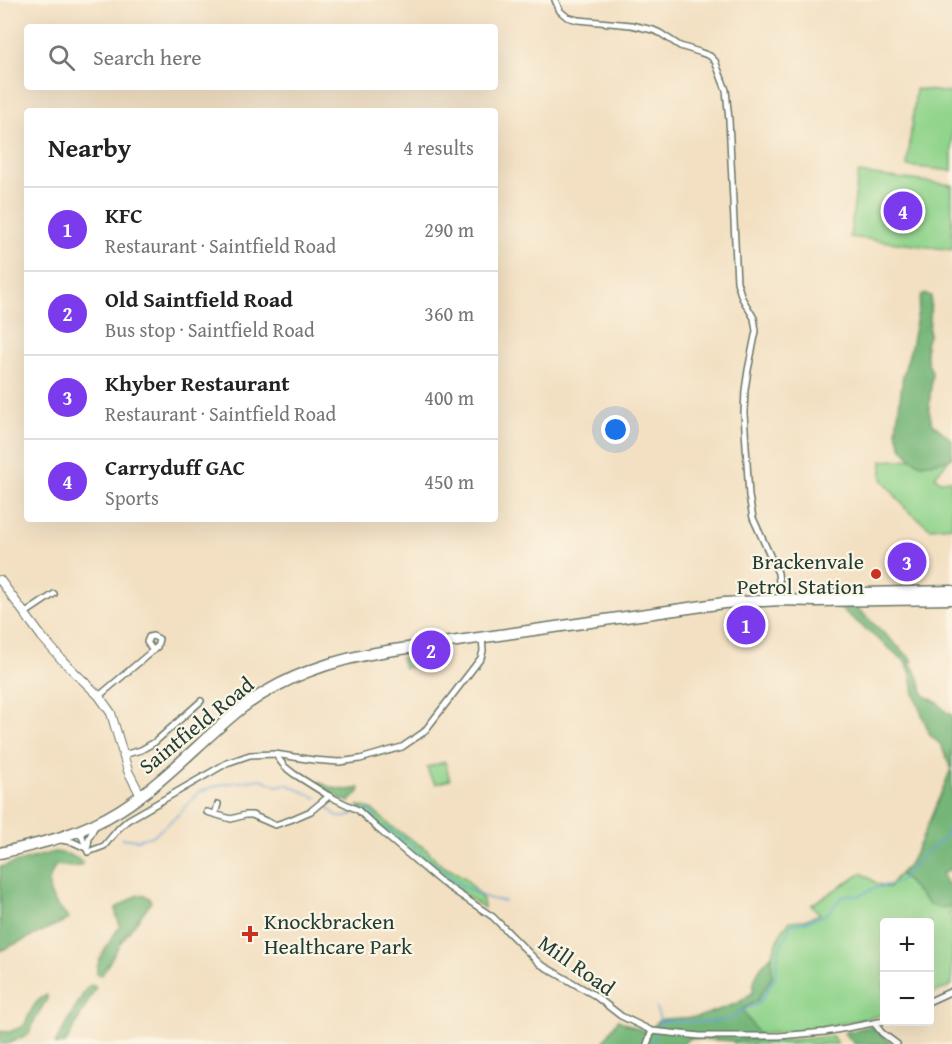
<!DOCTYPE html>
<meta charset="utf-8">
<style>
:root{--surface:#fff;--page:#f2f2f2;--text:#222;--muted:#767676;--line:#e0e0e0;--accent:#7c3aed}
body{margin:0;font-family:"Gentium Book Plus",serif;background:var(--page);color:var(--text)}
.controls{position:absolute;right:18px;bottom:18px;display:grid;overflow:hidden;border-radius:6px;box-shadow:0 6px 24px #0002}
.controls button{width:54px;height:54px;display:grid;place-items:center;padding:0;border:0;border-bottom:2px solid var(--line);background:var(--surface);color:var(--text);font:30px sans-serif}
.you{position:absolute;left:616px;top:430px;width:21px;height:21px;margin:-15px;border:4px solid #fff;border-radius:50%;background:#1a73e8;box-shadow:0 0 0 9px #1a73e833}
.badge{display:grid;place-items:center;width:39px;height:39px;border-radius:50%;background:var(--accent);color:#fff;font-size:20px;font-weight:700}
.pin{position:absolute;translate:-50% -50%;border:3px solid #fff;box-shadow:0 2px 6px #0006}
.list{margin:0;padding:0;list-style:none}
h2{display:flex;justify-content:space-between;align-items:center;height:78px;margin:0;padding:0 24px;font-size:26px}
h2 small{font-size:20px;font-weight:400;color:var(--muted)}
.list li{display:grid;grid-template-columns:39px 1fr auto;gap:18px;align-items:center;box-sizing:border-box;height:84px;padding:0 24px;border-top:2px solid var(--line)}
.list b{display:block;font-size:22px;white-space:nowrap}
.list p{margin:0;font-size:20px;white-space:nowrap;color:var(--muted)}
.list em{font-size:20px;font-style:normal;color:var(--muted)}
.icon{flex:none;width:33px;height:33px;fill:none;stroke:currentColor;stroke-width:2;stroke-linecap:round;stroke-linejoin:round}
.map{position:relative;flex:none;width:952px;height:1044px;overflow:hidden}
.search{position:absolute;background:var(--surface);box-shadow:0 6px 24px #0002;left:24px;top:24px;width:474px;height:66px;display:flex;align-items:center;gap:15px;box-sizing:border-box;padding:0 21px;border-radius:6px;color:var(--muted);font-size:22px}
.panel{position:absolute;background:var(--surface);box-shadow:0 6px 24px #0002;left:24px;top:108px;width:474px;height:414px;border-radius:6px}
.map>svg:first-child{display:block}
</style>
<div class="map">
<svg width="952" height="1044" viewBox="0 0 952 1044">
<rect width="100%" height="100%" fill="#fcf5e5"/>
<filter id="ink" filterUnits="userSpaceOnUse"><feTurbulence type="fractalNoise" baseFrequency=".0167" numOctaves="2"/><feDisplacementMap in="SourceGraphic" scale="12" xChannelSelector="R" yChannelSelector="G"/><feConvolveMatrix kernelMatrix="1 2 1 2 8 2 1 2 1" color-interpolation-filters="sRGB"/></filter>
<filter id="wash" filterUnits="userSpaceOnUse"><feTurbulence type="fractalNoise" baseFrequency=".008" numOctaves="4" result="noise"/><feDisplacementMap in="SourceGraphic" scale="24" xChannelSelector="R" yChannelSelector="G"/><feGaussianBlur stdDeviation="1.35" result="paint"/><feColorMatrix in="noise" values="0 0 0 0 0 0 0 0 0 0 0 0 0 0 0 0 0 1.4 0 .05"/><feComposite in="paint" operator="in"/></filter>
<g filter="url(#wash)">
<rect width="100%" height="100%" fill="#f3e0c2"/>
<g fill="#91d48c" stroke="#588860" stroke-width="1.5">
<polygon points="916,89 952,93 952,171 907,166"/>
<polygon points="858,173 952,185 952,250 850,237"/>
<polygon points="912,459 921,464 949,460 935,476 940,481 951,480 952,526 930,528 906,509 882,479 882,461"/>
<path d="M440,652C427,662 419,665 404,668L401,658Z"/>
<polygon points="445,762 450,780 436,784 430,776 427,767"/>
<path d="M358,806L371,809L392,827L426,849L441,865L464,877L474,888L483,900L484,908C439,878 395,846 358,806Z"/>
<polygon points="862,873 878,884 889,888 894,880 900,874 930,905 939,908 952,906 952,913 949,914 952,920 952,985 930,995 930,922 884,922 884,1015 803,1031 758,1034 742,1009 757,1001 771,977 772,955 782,931 790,921 804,920 820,914 811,905"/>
<polygon points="832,1036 838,1044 734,1044 733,1041 805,1039"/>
</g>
<g fill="#74b678" stroke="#4a7a56" stroke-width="1.5">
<polygon points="926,294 931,296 929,336 926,342 926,353 928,363 932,372 929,411 932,423 952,440 952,457 949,460 921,464 912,459 902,448 896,431 903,376 911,347 921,296"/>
<polygon points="856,607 913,661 910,662 918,676 924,695 938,703 946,712 952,715 952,868 942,874 952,891 952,906 939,908 930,905 900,874 910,863 921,841 951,769 941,745 930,735 914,694 911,674 906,662 841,609"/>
<path d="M319,782C331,789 345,792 360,788L359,792L349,802L331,795L316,785Z"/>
<path d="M54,852C66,853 74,855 83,863L81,866L72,867L56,865C41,888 52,901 69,919L0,951V867Z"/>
<path d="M138,895H145L150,899L151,902L121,942L102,975L97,974C94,962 113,937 120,926L116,914V908Z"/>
<path d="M772,955V977L757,1001L742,1009L762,1040L733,1041L689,1038L683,1044H602L618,1020L648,1033L658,1021L664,1019L698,1017L738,1003L753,992C754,974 759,968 772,955Z"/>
<polygon points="90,985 96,987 65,1044 55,1044 86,989"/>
<path d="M47,995V999L35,1019L29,1034L8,1044H0V1031L9,1032L24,1026C30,1014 33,1001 47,995Z"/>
<polygon points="870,1026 894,1044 855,1044 844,1033"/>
</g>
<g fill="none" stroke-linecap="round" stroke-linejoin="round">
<g stroke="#65a1d5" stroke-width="1.5">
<path d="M328,807C333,813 340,821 348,816C351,815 354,813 357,812"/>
<path d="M362,812L371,811C375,816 375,820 379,824C396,833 411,844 425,856C448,875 474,900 505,901"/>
<polyline points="122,838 137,840 153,836 178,815 199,792 209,788 224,784 261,779 277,786 286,784 291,786 317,798"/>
<polyline points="656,1008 661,1022"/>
<path d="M656,1029C658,1024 660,1022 666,1021C688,1022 713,1024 734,1018L737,1012L759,1004L775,977L779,949L791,925L798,924L823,916L831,910L842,897L848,895L859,896L872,889L899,882L918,860L945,837L952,822"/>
<polyline points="652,1044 655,1034"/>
</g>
</g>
</g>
<g filter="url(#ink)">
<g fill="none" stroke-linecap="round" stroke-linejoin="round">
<defs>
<g id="street">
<polyline points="555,0 560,11 567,17 578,20 631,25 653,30 660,33 680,46 699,52 710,56 715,61 726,90 729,120 737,282 742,298 754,318 756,331 748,370 745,390 744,413 749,496 753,518 778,573 781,600"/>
<polyline points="24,614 54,594"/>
<polyline points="99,696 157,647 159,639 153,636 149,637 147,642 153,651"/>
<polyline points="275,754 285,767 294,774 329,796 358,810 377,828 441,882 493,917 540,964 594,995 621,1016 652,1031 700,1036 779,1036 825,1032 884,1021"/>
<polyline points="123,755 141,750 155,742 201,701"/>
<polyline points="207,812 231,819 245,815 252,815 275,825 290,820 311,811 329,796"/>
<polyline points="215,814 218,804"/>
<polyline points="80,831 88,852 104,846 119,828 128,820 227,763 250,755 275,754 313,760 339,762 360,759 402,747 424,732 481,658 483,651 482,637"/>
<polyline points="61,840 73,842 86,848"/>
<polyline points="88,846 89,838 96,824"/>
<polyline points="930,1001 952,991"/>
<polyline points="874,1023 882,1033 897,1044"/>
<polyline points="647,1044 652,1031"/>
</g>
<polyline id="secondary" points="0,580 42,637 63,661 99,696 111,713 128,771 141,796"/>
<g id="highway">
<polyline points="822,594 952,591"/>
<path d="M0,853C43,843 82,834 120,810C166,781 201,740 243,707C286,675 335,659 387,651L724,603L781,600L816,601L952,599"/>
</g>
</defs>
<use href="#street" stroke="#697666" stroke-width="8"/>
<use href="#secondary" stroke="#697666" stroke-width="10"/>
<use href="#highway" stroke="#697666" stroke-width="13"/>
<use href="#street" stroke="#fff" stroke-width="5"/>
<use href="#secondary" stroke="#fff" stroke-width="8"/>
<use href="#highway" stroke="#fff" stroke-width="10"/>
</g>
</g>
<g fill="#c8321e" stroke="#fcf5e5" stroke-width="2">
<circle cx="876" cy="574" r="6"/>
<path d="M247 925h6v6h6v6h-6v6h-6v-6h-6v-6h6z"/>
</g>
<g text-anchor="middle" stroke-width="4.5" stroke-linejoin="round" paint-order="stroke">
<g font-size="22" fill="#1f3d34" stroke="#fcf5e5" text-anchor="end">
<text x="864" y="569">Brackenvale<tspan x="864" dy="25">Petrol Station</tspan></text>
<text x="264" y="929" text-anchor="start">Knockbracken<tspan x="264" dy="25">Healthcare Park</tspan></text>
</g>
<g font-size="22" fill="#1f3d34" stroke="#fcf5e5">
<text transform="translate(196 725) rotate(-39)" y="8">Saintfield Road</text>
<text transform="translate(577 965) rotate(35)" y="8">Mill Road</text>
</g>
</g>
</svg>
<div class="controls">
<button>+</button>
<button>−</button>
</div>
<div class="you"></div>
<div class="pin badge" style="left:746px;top:625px">1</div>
<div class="pin badge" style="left:431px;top:650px">2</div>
<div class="pin badge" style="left:907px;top:562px">3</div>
<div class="pin badge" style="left:903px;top:211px">4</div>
<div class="search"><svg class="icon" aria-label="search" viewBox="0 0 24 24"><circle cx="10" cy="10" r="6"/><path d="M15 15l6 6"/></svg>Search here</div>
<section class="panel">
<h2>Nearby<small>4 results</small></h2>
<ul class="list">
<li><span class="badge">1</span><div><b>KFC</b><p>Restaurant · Saintfield Road</p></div><em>290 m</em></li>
<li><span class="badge">2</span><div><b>Old Saintfield Road</b><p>Bus stop · Saintfield Road</p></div><em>360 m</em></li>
<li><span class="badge">3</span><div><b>Khyber Restaurant</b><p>Restaurant · Saintfield Road</p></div><em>400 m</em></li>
<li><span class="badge">4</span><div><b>Carryduff GAC</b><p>Sports</p></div><em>450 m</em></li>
</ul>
</section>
</div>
